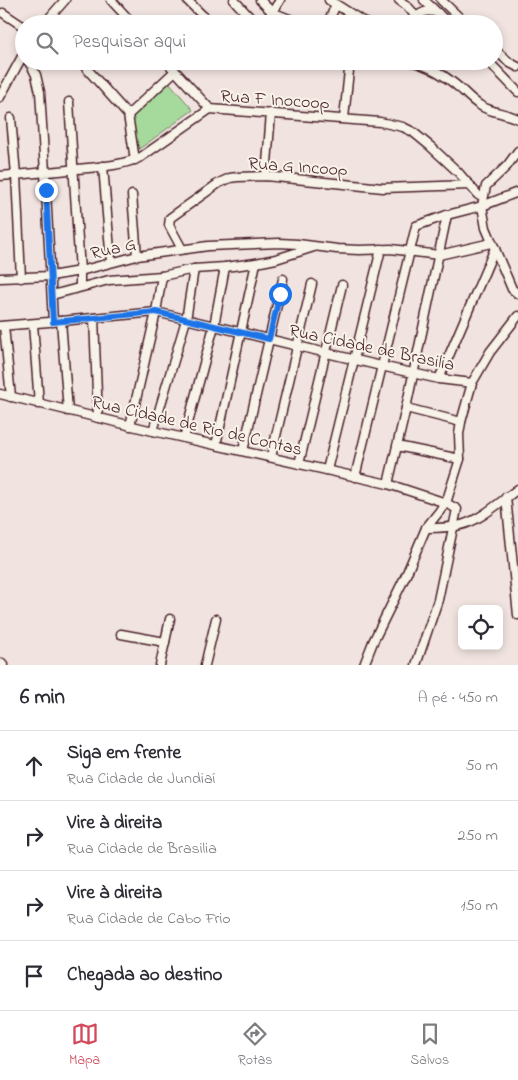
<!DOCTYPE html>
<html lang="pt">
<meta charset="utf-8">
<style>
:root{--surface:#fff;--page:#f2f2f3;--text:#2b2b33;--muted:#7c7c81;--line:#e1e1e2;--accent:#d1495b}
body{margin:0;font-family:"Indie Flower",sans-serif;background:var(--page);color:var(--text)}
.controls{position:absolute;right:15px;bottom:15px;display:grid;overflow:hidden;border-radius:8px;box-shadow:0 2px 8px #0003}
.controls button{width:45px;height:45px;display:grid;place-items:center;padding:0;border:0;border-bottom:1px solid var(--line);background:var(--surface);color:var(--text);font:25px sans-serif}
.stop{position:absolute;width:15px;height:15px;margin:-11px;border:4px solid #1a73e8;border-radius:50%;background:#fff}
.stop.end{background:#1a73e8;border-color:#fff;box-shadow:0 1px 5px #0008}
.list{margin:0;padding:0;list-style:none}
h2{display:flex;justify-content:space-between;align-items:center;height:65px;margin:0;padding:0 20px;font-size:21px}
h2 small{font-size:16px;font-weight:400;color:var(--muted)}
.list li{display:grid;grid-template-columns:32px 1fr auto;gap:15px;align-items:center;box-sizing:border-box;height:70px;padding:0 20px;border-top:1px solid var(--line)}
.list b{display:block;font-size:19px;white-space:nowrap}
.list p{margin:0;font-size:16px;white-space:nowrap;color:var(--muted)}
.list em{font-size:16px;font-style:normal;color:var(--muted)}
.icon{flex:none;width:28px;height:28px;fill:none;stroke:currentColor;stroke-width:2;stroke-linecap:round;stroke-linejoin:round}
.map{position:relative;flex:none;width:518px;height:665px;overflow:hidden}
.search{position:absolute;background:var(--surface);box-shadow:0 2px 8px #0003;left:15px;right:15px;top:15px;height:55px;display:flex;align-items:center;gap:12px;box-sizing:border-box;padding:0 18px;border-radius:28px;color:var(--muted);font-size:19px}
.sheet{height:345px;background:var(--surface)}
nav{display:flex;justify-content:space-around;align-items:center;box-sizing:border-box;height:70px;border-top:1px solid var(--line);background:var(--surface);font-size:14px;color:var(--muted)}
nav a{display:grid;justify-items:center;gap:2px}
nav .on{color:var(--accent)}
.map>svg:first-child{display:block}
</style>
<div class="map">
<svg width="518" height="665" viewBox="0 0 518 665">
<rect width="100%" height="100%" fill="#f1e4e0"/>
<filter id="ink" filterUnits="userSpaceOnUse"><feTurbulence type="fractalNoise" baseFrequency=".02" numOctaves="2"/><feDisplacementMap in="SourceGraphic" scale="10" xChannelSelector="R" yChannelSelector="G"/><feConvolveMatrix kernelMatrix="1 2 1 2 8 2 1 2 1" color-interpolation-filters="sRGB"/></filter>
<g filter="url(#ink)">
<polygon fill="#a6da9c" stroke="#787c64" points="168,81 193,110 135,152 128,116"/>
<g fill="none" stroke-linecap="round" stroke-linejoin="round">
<defs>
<g id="minor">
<polyline points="111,0 133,24"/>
<polyline points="187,0 202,15 214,24"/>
<polyline points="234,0 256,24"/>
<polyline points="260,0 272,12 302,24"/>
<polyline points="329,0 367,24"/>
<path d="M399,0C406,5 413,10 415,18"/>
<polyline points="424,0 449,24"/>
<polyline points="441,0 466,24"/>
<polyline points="3,13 24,27"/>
<path d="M415,18C423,11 427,10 438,13"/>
<polyline points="44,24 65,0"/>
<polyline points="265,24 280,0"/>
<polyline points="327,24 336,5"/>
<polyline points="494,49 510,63 518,67"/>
<polyline points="28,61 32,67 36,75 40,92 45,172 53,322"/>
<polyline points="80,61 128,115 135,160"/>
<polyline points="166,61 210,109"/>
<path d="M408,61C430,65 446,76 463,91C468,96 474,102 481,106C493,113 506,113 518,119"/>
<polyline points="488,61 518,92"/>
<polyline points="0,97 24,53"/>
<polyline points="69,102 80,271 80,287"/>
<polyline points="128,115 175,71"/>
<polyline points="11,118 16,175 21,278"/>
<polyline points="344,118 350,61"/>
<polyline points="518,151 507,166 486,186 482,206 486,228 512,289 518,294"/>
<polyline points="103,166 111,262"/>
<path d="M0,176C26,174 51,172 77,169C98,167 121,166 141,157L210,109L380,122L403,127L413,132L430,146L458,172L478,195"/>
<polyline points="266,176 271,113"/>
<polyline points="132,195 137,256"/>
<polyline points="182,249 169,225 170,218 219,183 230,178 237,177 266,176 383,188 470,185"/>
<polyline points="0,278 51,276 80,271 137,256 208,246 279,243 298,244 337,249 359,250 391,249 439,255 491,243"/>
<polyline points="52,295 109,280 162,276 194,269 225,267 256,263 276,259 314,247"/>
<polyline points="94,318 98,418"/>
<polyline points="61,321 68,411"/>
<polyline points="33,324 39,404"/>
<polyline points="0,326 61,321 156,312 381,366 439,379 472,383"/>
<polyline points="4,326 11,397"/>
<polyline points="439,379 495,248"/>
<polyline points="0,394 153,431 388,484 446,503 457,509 438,600 416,665"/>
<polyline points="406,408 461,422"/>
<polyline points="130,426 156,312 162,276"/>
<polyline points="153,431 186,320 194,269"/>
<polyline points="184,438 214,326 225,267"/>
<polyline points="216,445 256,263"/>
<polyline points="397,446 460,459"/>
<polyline points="243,451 283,279"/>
<polyline points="271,457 312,284"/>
<polyline points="299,464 342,285"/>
<polyline points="327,470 381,249"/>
<polyline points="355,477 416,226 447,215 482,206 518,192"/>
<polyline points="388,484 406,408 447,215"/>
<polyline points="506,497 518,615"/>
<path d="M426,528C437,528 450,528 461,525C481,520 501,501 518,489"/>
<polyline points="121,634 165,642"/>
<polyline points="2,663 3,665"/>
<polyline points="160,665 170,619"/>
<polyline points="205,665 216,619"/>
<polyline points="364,665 373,642 406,575 426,528 446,503 460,459 459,434 461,422 472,383 490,352 518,316"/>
</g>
</defs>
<use href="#minor" stroke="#4a1f2b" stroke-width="11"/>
<use href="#minor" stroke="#f7f3e8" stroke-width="8"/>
</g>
</g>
<g fill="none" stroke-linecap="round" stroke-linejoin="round" filter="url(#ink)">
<polyline stroke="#1a73e8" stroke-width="6" points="46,190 53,322 156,312 269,339 280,294"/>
</g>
<g text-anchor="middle" stroke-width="4" stroke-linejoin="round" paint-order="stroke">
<g font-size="18" fill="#4a1f2b" stroke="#f7f3e8">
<text transform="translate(275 99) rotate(4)" y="6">Rua F Inocoop</text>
<text transform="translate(298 166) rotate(4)" y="6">Rua G Incoop</text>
<text transform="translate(113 248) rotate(-13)" y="6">Rua G</text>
<text transform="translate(372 347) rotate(12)" y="6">Rua Cidade de Brasilia</text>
<text transform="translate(197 425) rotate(13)" y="6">Rua Cidade de Rio de Contas</text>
</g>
</g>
</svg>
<div class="controls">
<button><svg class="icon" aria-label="locate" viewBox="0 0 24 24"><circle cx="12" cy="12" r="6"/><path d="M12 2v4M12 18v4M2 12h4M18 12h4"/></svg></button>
</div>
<div class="stop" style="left:280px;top:294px"></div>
<div class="stop end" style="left:46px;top:190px"></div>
<div class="search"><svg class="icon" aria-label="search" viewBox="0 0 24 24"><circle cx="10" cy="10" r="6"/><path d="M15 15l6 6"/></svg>Pesquisar aqui</div>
</div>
<section class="sheet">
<h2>6 min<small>A pé · 450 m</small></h2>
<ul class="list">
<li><svg class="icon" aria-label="ahead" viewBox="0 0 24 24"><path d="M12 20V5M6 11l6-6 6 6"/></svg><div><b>Siga em frente</b><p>Rua Cidade de Jundiaí</p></div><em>50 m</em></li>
<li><svg class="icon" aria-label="right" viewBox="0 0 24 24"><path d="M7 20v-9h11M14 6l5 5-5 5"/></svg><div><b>Vire à direita</b><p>Rua Cidade de Brasilia</p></div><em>250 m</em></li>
<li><svg class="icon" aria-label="right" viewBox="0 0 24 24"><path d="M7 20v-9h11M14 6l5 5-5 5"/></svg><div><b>Vire à direita</b><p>Rua Cidade de Cabo Frio</p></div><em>150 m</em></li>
<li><svg class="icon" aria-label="arrive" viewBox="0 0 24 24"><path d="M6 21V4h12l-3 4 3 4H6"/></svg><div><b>Chegada ao destino</b></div></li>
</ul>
</section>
<nav>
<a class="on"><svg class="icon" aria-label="map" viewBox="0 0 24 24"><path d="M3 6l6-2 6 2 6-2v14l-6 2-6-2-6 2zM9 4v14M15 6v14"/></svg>Mapa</a>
<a><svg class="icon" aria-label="directions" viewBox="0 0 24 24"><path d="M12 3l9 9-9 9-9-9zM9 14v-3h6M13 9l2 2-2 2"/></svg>Rotas</a>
<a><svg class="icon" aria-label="saved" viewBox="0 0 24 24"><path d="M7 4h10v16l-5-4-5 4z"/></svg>Salvos</a>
</nav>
